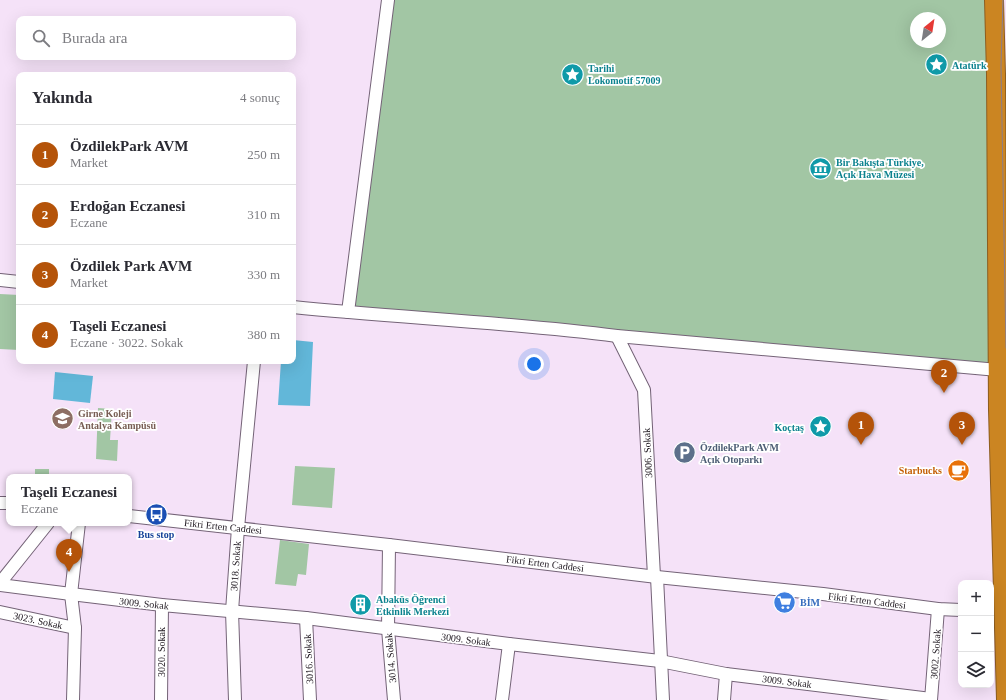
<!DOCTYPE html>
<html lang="tr">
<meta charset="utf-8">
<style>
:root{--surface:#fff;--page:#f7f7f7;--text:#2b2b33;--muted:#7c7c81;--line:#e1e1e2;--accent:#b45309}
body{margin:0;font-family:Georgia,serif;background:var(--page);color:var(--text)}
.controls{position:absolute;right:12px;bottom:12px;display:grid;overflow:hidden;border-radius:8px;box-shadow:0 4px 16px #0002}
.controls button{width:36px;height:36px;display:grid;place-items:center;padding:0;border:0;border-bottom:1px solid var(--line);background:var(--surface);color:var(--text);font:20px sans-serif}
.compass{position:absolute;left:910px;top:12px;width:36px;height:36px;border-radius:50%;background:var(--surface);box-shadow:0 4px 16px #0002;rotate:30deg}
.you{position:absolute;left:534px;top:364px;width:14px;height:14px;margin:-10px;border:3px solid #fff;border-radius:50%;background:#1a73e8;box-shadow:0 0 0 6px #1a73e833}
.badge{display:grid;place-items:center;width:26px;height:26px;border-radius:50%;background:var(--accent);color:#fff;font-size:13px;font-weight:700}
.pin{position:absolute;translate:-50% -33px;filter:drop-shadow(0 1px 2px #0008)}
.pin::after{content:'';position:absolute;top:21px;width:14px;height:12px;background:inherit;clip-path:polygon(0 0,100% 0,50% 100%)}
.popup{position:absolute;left:6px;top:474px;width:126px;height:52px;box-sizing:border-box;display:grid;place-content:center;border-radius:8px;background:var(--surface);filter:drop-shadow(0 1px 3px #0005);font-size:13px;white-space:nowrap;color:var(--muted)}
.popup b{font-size:15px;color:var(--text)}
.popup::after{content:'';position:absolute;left:50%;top:100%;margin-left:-8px;border:8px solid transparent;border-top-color:var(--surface)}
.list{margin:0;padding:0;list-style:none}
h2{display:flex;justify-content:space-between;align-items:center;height:52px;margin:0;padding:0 16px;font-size:17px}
h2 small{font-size:13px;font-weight:400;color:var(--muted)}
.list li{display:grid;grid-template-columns:26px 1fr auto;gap:12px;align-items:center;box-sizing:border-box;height:60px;padding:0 16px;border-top:1px solid var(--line)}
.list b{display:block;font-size:15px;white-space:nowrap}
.list p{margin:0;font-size:13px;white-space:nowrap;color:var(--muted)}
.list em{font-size:13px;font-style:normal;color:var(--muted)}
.icon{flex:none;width:22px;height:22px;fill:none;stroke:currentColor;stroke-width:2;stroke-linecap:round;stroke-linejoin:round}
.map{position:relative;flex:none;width:1006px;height:700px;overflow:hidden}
.search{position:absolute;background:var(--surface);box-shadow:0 4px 16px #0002;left:16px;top:16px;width:280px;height:44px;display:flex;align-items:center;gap:10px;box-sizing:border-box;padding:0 14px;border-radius:8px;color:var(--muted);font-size:15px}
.panel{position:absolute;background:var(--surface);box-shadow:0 4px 16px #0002;left:16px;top:72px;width:280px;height:292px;border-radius:8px}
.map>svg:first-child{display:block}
</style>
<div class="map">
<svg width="1006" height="700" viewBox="0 0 1006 700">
<rect width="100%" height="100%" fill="#f5e2f8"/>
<g fill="#a2c6a4" fill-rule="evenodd">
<path d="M388,0H993L998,370L348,312ZM916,18H940V42H916Z"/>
<polygon points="0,294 19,295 19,350 0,349"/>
<polygon points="98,408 112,409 110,440 118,440 117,461 96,459"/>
<polygon points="295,466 335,468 332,508 292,505"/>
<rect x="35" y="469" width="14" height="8"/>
<polygon points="280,540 309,544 306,575 298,574 296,586 275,584"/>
</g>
<g fill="#62b7d9">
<polygon points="293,340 313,342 310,406 278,405 281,361 293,361"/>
<polygon points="55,372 93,376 90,403 53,399"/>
</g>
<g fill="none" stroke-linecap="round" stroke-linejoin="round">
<defs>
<g id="minor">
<polyline points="0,280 19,282"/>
<path d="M293,307C401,318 509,322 617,336L998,370"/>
<polyline points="348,312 388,0"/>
<polyline points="617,336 644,390 654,576"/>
<polyline points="0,503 9,503"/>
<polyline points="129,516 389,545 657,577 823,594 938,609 961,610"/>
<polyline points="389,545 388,629 394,700"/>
<polyline points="657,577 663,700"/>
<polyline points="0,583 48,523"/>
<polyline points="0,585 71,594 162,605 306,618 509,644 660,661 726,674 931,699"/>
<polyline points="0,612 75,628"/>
<polyline points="306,618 310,700"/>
<polyline points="73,700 75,628 71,594 79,523"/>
<polyline points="161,700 162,605"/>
<polyline points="235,700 232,611 238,528 254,361"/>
<polyline points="502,700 509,644"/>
<polyline points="724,700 726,674"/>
<polyline points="931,700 938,609"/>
</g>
<polyline id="highway" points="994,0 996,74 998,410 1006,700"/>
</defs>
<use href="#minor" stroke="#746377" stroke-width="14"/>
<use href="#highway" stroke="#8d5d20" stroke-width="20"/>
<use href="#minor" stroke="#fff" stroke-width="12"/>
<use href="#highway" stroke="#cb8522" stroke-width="18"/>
<polyline stroke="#8b7e8d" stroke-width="1" points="1003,0 1001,66 1006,348"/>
</g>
<defs>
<symbol id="sight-disc" viewBox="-11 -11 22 22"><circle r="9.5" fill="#0f9aa8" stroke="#fff"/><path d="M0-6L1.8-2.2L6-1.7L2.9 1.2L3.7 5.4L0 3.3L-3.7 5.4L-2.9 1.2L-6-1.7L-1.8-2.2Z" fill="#fff"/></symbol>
<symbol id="museum-disc" viewBox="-11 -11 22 22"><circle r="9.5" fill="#0f9aa8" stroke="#fff"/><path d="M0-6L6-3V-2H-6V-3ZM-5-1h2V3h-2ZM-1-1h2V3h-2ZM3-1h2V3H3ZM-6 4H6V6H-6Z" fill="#fff"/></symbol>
<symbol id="school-disc" viewBox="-11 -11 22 22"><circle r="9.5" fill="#8d6e63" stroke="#fff"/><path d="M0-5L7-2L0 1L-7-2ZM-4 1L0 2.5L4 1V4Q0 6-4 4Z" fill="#fff"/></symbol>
<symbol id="parking-disc" viewBox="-11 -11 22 22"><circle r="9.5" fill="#5c6f8a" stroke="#fff"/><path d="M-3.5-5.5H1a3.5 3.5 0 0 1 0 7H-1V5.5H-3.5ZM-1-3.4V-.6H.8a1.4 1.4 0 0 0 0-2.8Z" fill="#fff"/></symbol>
<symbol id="cafe-disc" viewBox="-11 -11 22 22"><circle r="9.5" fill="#e8710a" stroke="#fff"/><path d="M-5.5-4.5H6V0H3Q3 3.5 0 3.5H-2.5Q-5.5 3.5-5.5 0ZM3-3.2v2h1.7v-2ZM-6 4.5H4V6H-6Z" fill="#fff"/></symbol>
<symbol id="bus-disc" viewBox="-11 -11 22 22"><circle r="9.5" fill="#1a4fb4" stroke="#fff"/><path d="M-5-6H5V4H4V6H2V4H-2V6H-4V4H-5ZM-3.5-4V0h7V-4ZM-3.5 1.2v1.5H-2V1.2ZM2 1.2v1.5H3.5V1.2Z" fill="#fff"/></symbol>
<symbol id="supermarket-disc" viewBox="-11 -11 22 22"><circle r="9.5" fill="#3f7fe0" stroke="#fff"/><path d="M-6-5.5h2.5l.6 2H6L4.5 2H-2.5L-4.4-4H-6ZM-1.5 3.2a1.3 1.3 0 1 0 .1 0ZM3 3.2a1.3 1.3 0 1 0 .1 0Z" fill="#fff"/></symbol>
<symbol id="building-disc" viewBox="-11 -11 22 22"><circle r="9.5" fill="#0f9aa8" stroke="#fff"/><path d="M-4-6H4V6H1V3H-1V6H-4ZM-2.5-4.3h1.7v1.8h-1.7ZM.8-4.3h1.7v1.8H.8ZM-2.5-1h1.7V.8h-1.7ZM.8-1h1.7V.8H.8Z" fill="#fff"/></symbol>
</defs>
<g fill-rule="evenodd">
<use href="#sight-disc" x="924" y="52" width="25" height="25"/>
<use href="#sight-disc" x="560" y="62" width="25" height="25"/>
<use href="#museum-disc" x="808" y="156" width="25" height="25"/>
<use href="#school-disc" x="50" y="406" width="25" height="25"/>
<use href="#sight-disc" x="808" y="414" width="25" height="25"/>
<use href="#parking-disc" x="672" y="440" width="25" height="25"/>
<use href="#cafe-disc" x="946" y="458" width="25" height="25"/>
<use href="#bus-disc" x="144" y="502" width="25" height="25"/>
<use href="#supermarket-disc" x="772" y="590" width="25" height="25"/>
<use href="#building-disc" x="348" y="592" width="25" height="25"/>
</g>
<g text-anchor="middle" stroke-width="3.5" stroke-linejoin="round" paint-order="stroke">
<g font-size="10" font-weight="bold" fill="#0d838f" stroke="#fff" text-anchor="start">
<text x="952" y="69">Atatürk</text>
<text x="588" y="72">Tarihi<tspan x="588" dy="12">Lokomotif 57009</tspan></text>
<text x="836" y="166">Bir Bakışta Türkiye,<tspan x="836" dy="12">Açık Hava Müzesi</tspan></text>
<text x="804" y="431" text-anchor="end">Koçtaş</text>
<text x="376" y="603">Abaküs Öğrenci<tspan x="376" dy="12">Etkinlik Merkezi</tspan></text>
</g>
<g font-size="10" font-weight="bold" fill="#785e54" stroke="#fff" text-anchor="start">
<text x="78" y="417">Girne Koleji<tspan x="78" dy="12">Antalya Kampüsü</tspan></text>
</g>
<g font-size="10" font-weight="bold" fill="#4e5e75" stroke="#fff" text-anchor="start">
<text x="700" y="451">ÖzdilekPark AVM<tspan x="700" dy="12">Açık Otoparkı</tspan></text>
</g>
<g font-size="10" fill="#1b141c" stroke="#fff">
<text transform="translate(647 453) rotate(-93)" y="4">3006. Sokak</text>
<text transform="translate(223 526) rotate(6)" y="4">Fikri Erten Caddesi</text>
<text transform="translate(545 563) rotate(7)" y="4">Fikri Erten Caddesi</text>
<text transform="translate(235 566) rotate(-86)" y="4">3018. Sokak</text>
<text transform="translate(867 600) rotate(7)" y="4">Fikri Erten Caddesi</text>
<text transform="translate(144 603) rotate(6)" y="4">3009. Sokak</text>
<text transform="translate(38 620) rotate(12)" y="4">3023. Sokak</text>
<text transform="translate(466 639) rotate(7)" y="4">3009. Sokak</text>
<text transform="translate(161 652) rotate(-90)" y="4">3020. Sokak</text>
<text transform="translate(935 654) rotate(-86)" y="4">3002. Sokak</text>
<text transform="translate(390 658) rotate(-95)" y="4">3014. Sokak</text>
<text transform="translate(308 659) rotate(-93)" y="4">3016. Sokak</text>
<text transform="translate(787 681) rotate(7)" y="4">3009. Sokak</text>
</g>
<g font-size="10" font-weight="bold" fill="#c56008" stroke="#fff" text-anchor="end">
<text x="942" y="474">Starbucks</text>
</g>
<g font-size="10" font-weight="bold" fill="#164399" stroke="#fff">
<text x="156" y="538">Bus stop</text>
</g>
<g font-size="10" font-weight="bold" fill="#366cbe" stroke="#fff" text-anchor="start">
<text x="800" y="606">BİM</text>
</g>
</g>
</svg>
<div class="controls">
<button>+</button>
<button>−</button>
<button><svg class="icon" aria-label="layers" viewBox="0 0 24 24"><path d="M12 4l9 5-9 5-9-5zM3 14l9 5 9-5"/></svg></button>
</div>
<svg class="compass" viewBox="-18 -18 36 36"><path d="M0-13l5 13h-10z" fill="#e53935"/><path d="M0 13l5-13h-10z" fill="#7c7c81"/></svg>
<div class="you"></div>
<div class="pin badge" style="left:861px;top:445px">1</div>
<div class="pin badge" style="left:944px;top:393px">2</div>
<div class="pin badge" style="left:962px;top:445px">3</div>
<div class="pin badge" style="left:69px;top:572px">4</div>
<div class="popup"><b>Taşeli Eczanesi</b>Eczane</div>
<div class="search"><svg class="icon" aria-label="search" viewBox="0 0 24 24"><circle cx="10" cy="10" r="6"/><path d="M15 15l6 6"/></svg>Burada ara</div>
<section class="panel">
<h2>Yakında<small>4 sonuç</small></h2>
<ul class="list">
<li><span class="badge">1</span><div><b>ÖzdilekPark AVM</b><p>Market</p></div><em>250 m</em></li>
<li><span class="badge">2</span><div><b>Erdoğan Eczanesi</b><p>Eczane</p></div><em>310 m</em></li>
<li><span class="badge">3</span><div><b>Özdilek Park AVM</b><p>Market</p></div><em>330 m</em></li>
<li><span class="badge">4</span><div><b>Taşeli Eczanesi</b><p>Eczane · 3022. Sokak</p></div><em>380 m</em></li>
</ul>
</section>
</div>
